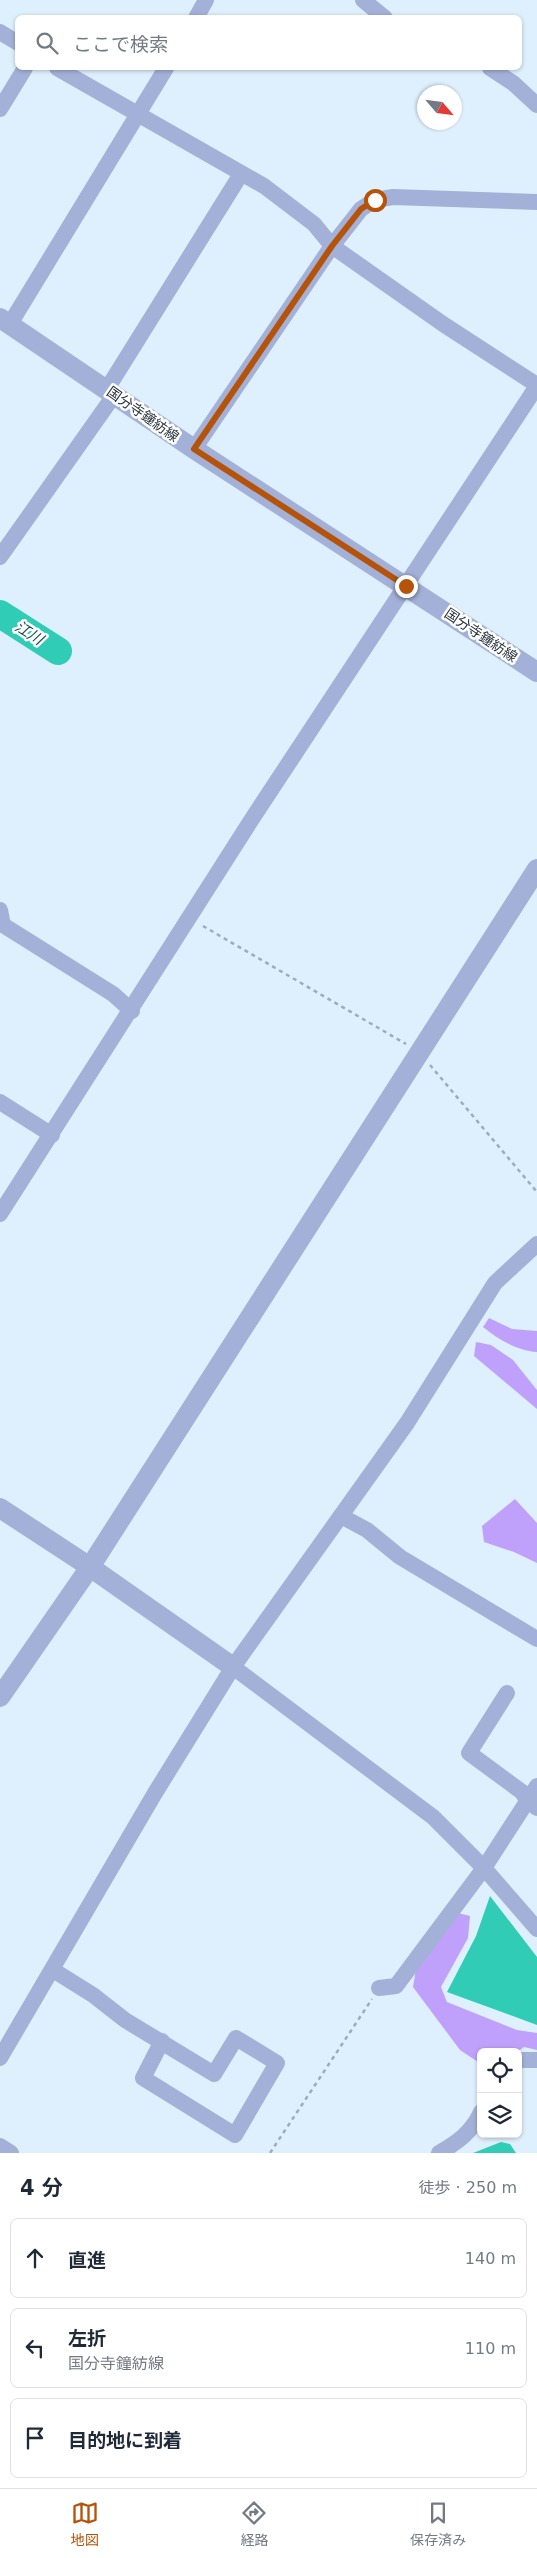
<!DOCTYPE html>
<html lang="ja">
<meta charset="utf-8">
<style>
:root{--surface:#fff;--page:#f6f6f7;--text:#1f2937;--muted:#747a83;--line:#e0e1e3;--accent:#b45309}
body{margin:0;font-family:"DejaVu Sans","Noto Sans JP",sans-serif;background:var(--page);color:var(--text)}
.controls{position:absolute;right:15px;bottom:15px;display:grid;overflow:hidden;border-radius:8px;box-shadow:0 1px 4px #0004}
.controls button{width:45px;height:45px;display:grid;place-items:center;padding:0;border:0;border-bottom:1px solid var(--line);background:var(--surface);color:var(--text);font:25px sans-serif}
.compass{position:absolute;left:417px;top:85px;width:45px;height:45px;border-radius:50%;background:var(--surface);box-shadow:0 1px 4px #0004;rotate:118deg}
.stop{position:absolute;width:15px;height:15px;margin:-11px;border:4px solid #b45309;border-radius:50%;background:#fff}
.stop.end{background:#b45309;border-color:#fff;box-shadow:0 1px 5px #0008}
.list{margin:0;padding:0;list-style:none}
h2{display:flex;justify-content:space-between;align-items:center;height:65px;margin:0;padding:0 20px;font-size:21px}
h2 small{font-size:16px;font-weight:400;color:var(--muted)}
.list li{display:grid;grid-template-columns:32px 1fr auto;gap:15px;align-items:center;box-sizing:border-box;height:80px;margin:0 10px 10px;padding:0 10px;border:1px solid var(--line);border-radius:8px}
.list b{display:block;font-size:19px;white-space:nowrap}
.list p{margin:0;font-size:16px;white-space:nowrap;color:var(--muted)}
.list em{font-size:16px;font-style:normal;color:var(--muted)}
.icon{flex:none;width:28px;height:28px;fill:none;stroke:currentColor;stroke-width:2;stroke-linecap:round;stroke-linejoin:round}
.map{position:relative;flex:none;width:537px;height:2153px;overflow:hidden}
.search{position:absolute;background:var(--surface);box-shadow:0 1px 4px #0004;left:15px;right:15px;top:15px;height:55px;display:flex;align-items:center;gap:12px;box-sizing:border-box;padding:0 18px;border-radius:8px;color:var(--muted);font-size:19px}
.sheet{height:335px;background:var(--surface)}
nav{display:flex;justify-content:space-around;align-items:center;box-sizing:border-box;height:70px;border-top:1px solid var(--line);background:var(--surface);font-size:14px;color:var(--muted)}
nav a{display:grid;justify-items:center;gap:2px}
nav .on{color:var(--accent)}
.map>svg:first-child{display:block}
</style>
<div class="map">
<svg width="537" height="2153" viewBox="0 0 537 2153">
<rect width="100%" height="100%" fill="#def0fd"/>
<g fill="#bfa1fb">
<path d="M489,1318L512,1329L537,1331V1352C517,1351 498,1339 483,1327Z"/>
<polygon points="476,1342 491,1345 513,1360 537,1390 537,1409 474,1356"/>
<polygon points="515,1499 537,1523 537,1563 514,1552 484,1542 482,1526"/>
<polygon points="458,1913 470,1916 468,1938 441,1987 447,2002 517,2030 537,2033 537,2050 524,2047 517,2052 481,2052 481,2064 460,2050 413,1987 416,1969"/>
</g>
<g fill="#30ccb5">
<polygon points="490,1896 537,1957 537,2025 447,1992 476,1936"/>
<polygon points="501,2142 510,2144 516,2153 473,2153"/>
</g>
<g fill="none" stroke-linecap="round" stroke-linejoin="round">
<polyline stroke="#30ccb5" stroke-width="28" points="0,614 58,651"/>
<g stroke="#9dadb8" stroke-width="2.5" stroke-dasharray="4 4" stroke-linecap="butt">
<polyline points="203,926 406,1044"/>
<polyline points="430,1065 537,1192"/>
<polyline points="270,2153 372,1999"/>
</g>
<g stroke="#a3b1d8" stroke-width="16">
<polyline points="363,0 385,18"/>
<polyline points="196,18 206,0"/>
<polyline points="0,32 18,43"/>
<polyline points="57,68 264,186 314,224 332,246 443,324 537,385"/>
<polyline points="490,68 513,83 537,105"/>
<polyline points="0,109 25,68"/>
<polyline points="10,324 166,68"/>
<polyline points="107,389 241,174"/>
<polyline points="194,449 332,246 361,209 375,200 393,197 537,202"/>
<polyline points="0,557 115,394"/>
<polyline points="0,910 3,925 113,994 132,1011"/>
<polyline points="0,1102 52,1135"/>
<polyline points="0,1214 250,822 537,386"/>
<polyline points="341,1516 367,1530 400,1557 537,1639"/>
<polyline points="233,1667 433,1817 484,1868 537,1929"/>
<polyline points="507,1693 469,1753 522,1792 527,1800 537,1808"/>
<polyline points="53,1970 93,1995 125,2020 214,2074 236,2038 277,2063 235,2135 143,2078 162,2041"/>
<polyline points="379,1988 396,1986 484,1868 537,1786"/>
<polyline points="0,2058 155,1793 233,1667 407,1423 495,1283 537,1244"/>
<polyline points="518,2060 537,2060"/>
<polyline points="0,2146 11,2153"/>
<path d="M439,2153C458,2142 472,2132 481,2112"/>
</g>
<g stroke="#a3b1d8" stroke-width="20">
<polyline points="0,318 194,449 537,672"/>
<polyline points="0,1508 90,1567 233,1667"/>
<polyline points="0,1697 90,1567 537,869"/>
</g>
</g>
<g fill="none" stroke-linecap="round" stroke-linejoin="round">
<polyline stroke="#b45309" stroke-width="6" points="375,200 361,209 332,246 194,449 406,586"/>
</g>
<g text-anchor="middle" stroke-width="5" stroke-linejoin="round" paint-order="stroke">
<g font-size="14" fill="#28343c" stroke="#fff">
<text transform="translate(143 414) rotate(35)" y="5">国分寺鐘紡線</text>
<text transform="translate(481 635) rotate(34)" y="5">国分寺鐘紡線</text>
</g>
<g font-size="15" font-style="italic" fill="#155249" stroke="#fff">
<text transform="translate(29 633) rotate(32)" y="5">江川</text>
</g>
</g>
</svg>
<div class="controls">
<button><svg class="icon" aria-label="locate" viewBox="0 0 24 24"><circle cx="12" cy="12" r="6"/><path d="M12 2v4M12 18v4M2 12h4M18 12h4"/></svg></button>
<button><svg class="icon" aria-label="layers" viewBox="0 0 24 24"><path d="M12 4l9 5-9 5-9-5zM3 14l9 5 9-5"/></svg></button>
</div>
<svg class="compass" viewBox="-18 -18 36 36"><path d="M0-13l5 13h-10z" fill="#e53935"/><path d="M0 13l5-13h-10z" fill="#747a83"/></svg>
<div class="stop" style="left:375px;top:200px"></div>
<div class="stop end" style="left:406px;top:586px"></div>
<div class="search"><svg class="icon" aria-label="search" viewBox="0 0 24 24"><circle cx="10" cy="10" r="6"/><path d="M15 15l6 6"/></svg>ここで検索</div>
</div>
<section class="sheet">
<h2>4 分<small>徒歩 · 250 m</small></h2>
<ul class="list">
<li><svg class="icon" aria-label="ahead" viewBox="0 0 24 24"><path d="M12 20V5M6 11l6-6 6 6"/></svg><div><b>直進</b></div><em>140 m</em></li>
<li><svg class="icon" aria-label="left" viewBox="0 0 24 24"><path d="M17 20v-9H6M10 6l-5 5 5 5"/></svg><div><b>左折</b><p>国分寺鐘紡線</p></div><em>110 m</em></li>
<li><svg class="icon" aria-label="arrive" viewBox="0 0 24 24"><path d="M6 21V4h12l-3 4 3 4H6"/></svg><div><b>目的地に到着</b></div></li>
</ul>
</section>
<nav>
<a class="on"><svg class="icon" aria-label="map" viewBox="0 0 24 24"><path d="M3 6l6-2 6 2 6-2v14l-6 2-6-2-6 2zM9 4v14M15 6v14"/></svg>地図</a>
<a><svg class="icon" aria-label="directions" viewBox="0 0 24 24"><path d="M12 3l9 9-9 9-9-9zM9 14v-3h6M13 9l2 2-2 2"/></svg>経路</a>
<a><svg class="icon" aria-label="saved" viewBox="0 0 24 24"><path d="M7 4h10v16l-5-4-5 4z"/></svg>保存済み</a>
</nav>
